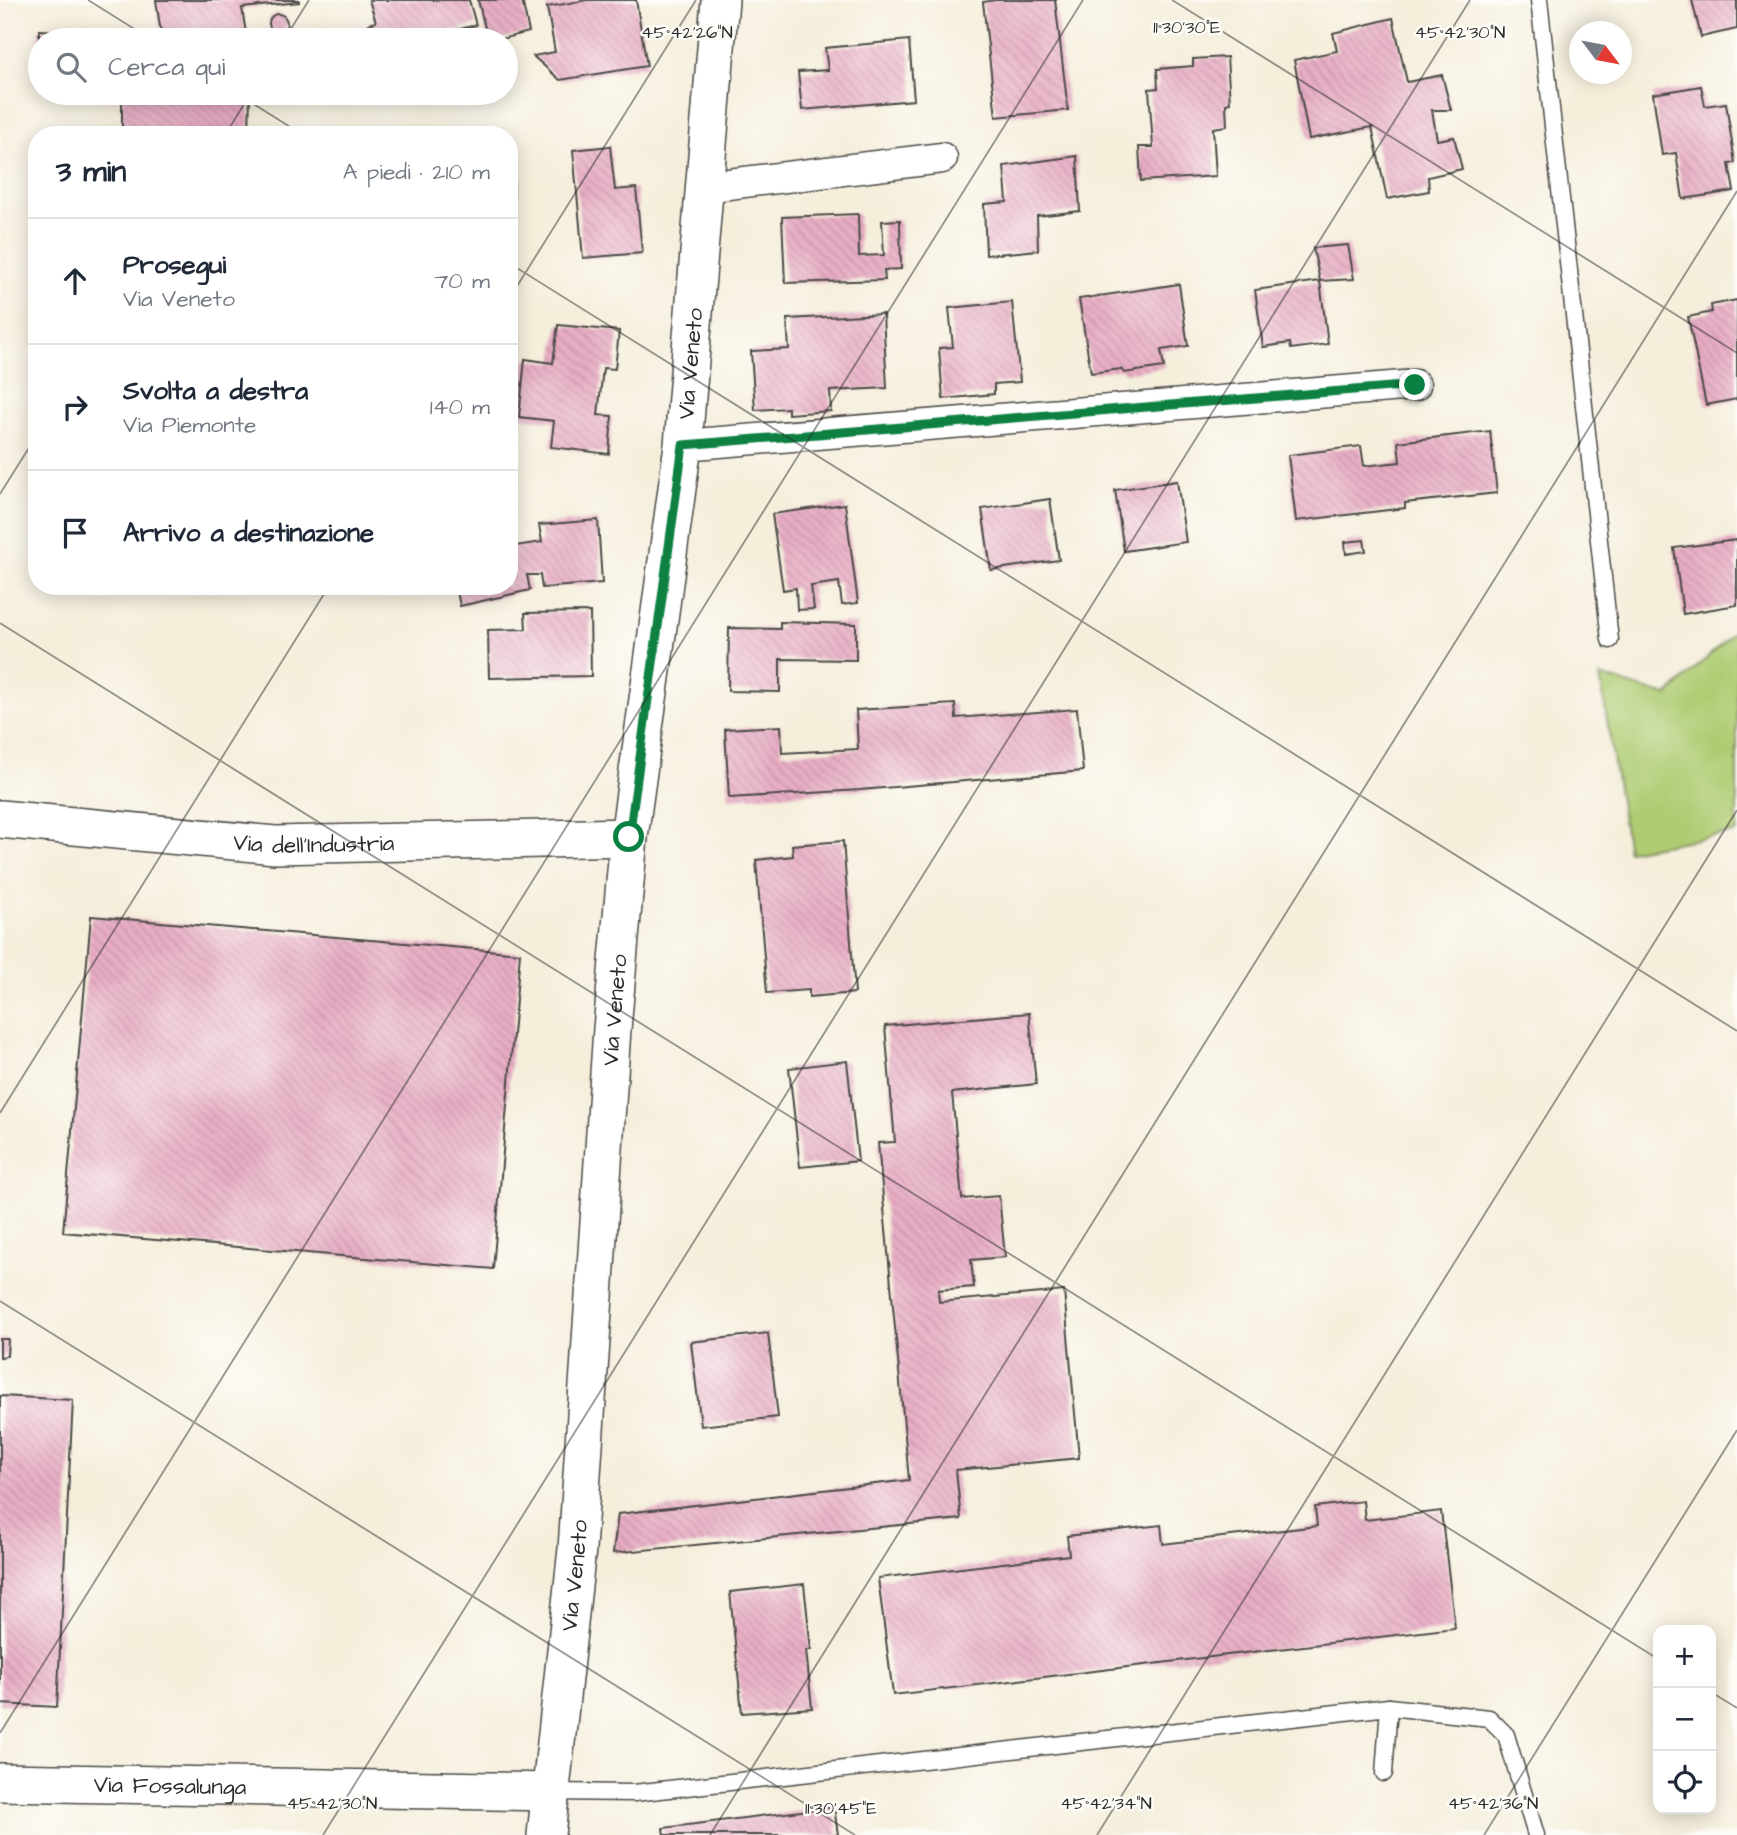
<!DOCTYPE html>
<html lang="it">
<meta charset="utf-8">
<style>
:root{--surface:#fff;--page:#f6f6f7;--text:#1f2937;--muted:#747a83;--line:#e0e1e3}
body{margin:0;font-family:"Architects Daughter",sans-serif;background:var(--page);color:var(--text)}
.controls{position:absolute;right:21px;bottom:21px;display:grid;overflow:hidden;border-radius:14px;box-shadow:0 4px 18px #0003}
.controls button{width:63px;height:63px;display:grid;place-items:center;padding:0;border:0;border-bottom:2px solid var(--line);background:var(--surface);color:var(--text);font:35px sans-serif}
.compass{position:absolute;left:1569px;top:21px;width:63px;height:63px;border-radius:50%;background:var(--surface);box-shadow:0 4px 18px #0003;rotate:122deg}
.stop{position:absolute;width:21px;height:21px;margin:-16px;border:5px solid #0b8043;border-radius:50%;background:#fff}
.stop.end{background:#0b8043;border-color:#fff;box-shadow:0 2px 7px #0008}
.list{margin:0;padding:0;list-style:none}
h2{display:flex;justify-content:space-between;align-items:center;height:91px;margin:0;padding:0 28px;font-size:30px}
h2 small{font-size:23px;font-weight:400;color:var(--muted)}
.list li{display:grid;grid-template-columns:46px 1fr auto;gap:21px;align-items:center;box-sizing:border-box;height:126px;padding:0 28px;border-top:2px solid var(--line)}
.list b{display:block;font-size:26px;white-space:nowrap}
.list p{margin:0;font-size:23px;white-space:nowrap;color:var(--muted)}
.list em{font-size:23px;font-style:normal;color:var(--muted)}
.icon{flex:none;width:38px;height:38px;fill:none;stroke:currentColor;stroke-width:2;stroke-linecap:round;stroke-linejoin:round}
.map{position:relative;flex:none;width:1737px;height:1835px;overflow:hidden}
.search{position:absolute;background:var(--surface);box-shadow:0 4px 18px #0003;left:28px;top:28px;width:490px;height:77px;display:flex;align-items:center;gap:18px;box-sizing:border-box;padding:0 24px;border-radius:38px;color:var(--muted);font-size:26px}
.panel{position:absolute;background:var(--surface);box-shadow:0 4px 18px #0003;left:28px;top:126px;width:490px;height:469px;border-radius:28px}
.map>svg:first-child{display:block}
</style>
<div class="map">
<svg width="1737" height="1835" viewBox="0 0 1737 1835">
<defs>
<pattern id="building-back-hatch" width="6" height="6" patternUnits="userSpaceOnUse" patternTransform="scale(1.75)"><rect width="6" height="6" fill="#e8adc5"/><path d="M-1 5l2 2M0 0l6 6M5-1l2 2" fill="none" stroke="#c795a9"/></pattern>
</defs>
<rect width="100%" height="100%" fill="#fdfcf7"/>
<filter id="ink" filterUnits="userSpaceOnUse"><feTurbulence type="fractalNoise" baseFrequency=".0143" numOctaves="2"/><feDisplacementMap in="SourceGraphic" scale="14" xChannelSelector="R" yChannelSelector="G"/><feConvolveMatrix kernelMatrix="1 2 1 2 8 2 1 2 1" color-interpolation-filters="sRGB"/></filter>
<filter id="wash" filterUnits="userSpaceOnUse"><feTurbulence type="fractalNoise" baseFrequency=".00686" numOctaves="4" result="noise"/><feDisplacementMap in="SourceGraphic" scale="28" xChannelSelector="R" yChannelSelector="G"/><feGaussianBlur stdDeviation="1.57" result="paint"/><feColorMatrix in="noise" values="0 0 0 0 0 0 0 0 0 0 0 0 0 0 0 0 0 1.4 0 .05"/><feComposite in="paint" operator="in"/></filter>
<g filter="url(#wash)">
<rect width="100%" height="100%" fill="#f5eedb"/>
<polygon fill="#afcc72" stroke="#6d7c4e" stroke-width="2" points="1737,629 1737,832 1628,851 1600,676 1667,696"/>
<g id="blocks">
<g fill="url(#building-back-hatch)">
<polygon points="156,0 299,0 299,2 242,8 247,40 162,40"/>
<polygon points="369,0 469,0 476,25 440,34 442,40 372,40 368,24 376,22"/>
<polygon points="478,0 522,0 529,32 497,40 488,40"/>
<polygon points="587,0 636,0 647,66 560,80 533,56 555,52 547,7"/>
<polygon points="995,0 1055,0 1068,110 996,117 983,2"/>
<polygon points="1692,0 1737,0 1737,29 1701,37"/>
<circle cx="278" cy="23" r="9"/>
<polygon points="1393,18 1407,82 1442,75 1451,110 1432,110 1437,140 1454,137 1462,169 1428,177 1429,191 1387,199 1372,127 1309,139 1294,60 1337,51 1333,33"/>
<polygon points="39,30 58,31 58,40 39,40"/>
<polygon points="909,40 914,100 802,110 798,72 828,70 825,48"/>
<polygon points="1227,57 1230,103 1226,104 1227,126 1213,128 1216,176 1141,181 1139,147 1153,147 1149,89 1158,88 1157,69 1193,66 1193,59"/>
<polygon points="1701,86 1705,106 1726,103 1735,163 1729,164 1734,191 1683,199 1676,153 1662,155 1653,94"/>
<polygon points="122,93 250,93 249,135 122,135"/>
<polygon points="430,93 479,93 480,98 456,102 455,96 431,100"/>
<polygon points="509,144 514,144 513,291 509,291"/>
<polygon points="610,146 615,190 636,188 642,253 583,258 573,150"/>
<polygon points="1077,156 1080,211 1037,216 1038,250 986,255 984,204 1007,202 1004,166"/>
<polygon points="858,214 859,256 884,255 882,221 900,220 901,269 884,270 885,280 785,283 782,217"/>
<polygon points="1348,245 1354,279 1320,281 1313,248"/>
<polygon points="1320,281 1328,344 1291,349 1290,343 1263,347 1255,290"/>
<polygon points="1179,284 1188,346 1161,350 1164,367 1124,373 1121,369 1091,373 1079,299"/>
<polygon points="1737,300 1737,399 1706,405 1688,317 1712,312 1711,305"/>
<polygon points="1012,302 1020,382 994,384 994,394 943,399 939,348 953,347 949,308"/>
<polygon points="883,314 887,388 830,391 831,411 788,414 788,408 755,410 751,351 789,349 787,319"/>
<polygon points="558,325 619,331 615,369 603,368 598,415 612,416 609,454 551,447 554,421 519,417 525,359 553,363"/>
<polygon points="1490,431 1497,493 1405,503 1405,508 1296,521 1288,455 1361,446 1364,466 1400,462 1398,442"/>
<polygon points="1177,481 1186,542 1124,551 1115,490"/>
<polygon points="1050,499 1059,560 991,570 982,509"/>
<polygon points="845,504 858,603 842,605 839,582 811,586 814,609 797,610 796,588 783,590 772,514"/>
<polygon points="598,520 602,583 542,588 540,575 527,575 530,590 460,606 456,586 509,586 509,547 542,542 539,525"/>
<polygon points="1364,540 1366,551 1346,554 1345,542"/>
<polygon points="1737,540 1737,605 1683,614 1674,548"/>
<polygon points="590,612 591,676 489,678 488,630 526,629 525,613"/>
<polygon points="780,622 856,624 856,660 780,659 780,692 728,691 729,628 780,629"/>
<polygon points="955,704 956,718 1077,709 1083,771 860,790 729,798 725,729 781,726 782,753 858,749 856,710"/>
<polygon points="843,841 855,993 809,997 809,990 767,993 756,860 793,856 792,845"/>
<polygon points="91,916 520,953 493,1269 63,1232"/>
<polygon points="1029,1013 1036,1084 952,1093 962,1199 999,1196 1005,1257 971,1260 974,1287 938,1290 939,1302 1064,1291 1079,1458 956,1470 961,1519 613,1553 618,1514 909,1480 878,1143 895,1142 885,1026"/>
<polygon points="847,1061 858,1161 800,1167 789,1068"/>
<polygon points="768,1333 778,1417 701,1426 691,1342"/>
<polygon points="0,1339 8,1339 7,1356 0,1357"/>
<polygon points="0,1396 73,1400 57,1707 0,1704"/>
<polygon points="1363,1501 1365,1520 1441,1511 1455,1628 893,1695 878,1578 1069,1555 1067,1536 1161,1525 1163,1544 1317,1526 1315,1507"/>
<polygon points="804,1584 811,1650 806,1650 812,1708 742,1713 730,1592"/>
<polygon points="834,1807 838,1835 664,1835 663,1828"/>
</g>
</g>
</g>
<g filter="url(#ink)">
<use href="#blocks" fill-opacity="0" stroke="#494845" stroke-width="2"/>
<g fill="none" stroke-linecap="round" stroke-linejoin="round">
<defs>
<g id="service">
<polyline points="1539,0 1610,640"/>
<polyline points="1389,1707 1489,1718 1506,1735 1536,1835"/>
<polyline points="549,1792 634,1793 1389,1707 1384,1773"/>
</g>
<g id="minor">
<polyline points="704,187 942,158"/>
<polyline points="683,445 1415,385"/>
</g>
<g id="tertiary">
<path id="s1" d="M0,819L275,845L629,837"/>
<path id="s2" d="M0,1782L549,1792"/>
<path id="s3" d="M546,1835L577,1549L612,1029L629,837L683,445L720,0"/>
</g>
</defs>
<use href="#service" stroke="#494845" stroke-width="19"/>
<use href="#minor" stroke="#494845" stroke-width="33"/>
<use href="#tertiary" stroke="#494845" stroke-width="40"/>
<use href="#service" stroke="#fff" stroke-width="16"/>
<use href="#minor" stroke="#fff" stroke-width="30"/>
<use href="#tertiary" stroke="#fff" stroke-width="37"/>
</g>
</g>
<g fill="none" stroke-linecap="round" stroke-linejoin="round" filter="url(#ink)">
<polyline stroke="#0b8043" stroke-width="9" points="629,837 683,445 1415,385"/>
</g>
<path fill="none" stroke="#2b2b2b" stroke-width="2" stroke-opacity="0.45" d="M88,0L152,40M1172,0L1737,353M284,40L309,0M236,93L303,135M225,135L251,93M509,263L1737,1031M509,299L696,0M0,494L37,435M0,623L1658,1659M0,1113L329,586M0,1301L855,1835M1711,1692L1737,1708M0,1733L1083,0M323,1835L1470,0M710,1835L1737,191M1097,1835L1737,810M1484,1835L1737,1430"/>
<g text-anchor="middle" stroke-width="5" stroke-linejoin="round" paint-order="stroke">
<g font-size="23" fill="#2b2b2b" stroke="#fdfcf7">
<text dy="8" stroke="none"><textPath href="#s3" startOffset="1479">Via Veneto</textPath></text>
<text dy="8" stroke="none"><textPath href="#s1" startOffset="315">Via dell'Industria</textPath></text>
<text dy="8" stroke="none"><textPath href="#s3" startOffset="828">Via Veneto</textPath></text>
<text dy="8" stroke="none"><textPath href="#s3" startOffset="261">Via Veneto</textPath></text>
<text dy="8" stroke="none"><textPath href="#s2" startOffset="170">Via Fossalunga</textPath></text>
</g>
</g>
<g font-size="18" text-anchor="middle" fill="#2b2b2b" stroke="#fdfcf7" stroke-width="5" stroke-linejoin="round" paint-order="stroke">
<text x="1187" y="33">11°30'30"E</text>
<text x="687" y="38">45°42'26"N</text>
<text x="1460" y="38">45°42'30"N</text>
<text x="332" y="1809">45°42'30"N</text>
<text x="1106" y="1809">45°42'34"N</text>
<text x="1493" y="1809">45°42'36"N</text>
<text x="841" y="1814">11°30'45"E</text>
</g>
</svg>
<div class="controls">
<button>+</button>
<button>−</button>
<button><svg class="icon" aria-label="locate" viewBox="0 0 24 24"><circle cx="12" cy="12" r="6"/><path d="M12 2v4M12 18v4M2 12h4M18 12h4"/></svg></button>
</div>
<svg class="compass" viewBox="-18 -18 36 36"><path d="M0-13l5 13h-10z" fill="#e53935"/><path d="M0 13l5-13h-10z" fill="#747a83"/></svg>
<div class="stop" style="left:629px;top:837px"></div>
<div class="stop end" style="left:1415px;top:385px"></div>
<div class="search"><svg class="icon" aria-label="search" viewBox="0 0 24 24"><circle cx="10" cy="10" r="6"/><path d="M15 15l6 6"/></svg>Cerca qui</div>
<section class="panel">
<h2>3 min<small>A piedi · 210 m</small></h2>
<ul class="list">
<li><svg class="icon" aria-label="ahead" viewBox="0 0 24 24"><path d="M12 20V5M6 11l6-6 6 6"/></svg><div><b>Prosegui</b><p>Via Veneto</p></div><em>70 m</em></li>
<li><svg class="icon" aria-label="right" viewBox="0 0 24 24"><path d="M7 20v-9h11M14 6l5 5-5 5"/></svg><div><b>Svolta a destra</b><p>Via Piemonte</p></div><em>140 m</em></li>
<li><svg class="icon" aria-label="arrive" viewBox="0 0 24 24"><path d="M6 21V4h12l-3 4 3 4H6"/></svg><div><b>Arrivo a destinazione</b></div></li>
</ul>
</section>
</div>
